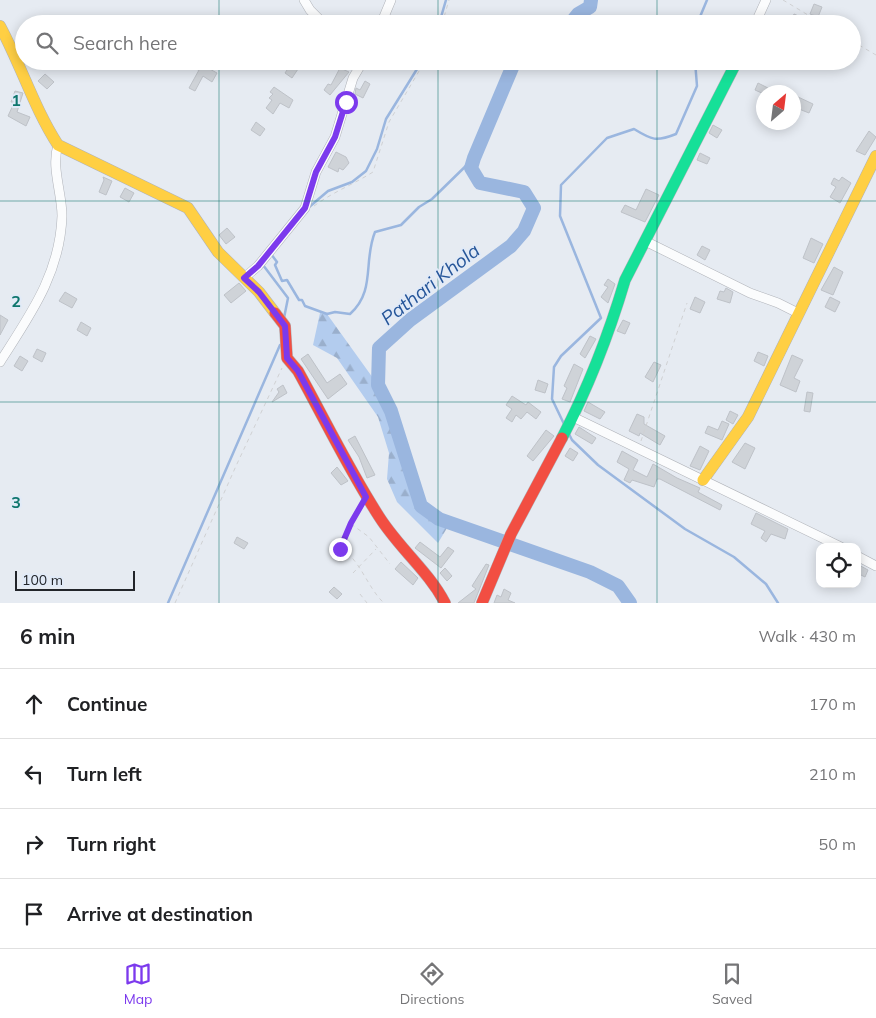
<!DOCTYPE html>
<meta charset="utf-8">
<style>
:root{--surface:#fff;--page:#f2f2f2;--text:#202124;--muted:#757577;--line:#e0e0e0;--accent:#7c3aed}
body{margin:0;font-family:Mulish,sans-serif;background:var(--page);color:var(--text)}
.controls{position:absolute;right:15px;bottom:15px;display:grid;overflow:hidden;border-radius:10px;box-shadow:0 2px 12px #0003}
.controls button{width:45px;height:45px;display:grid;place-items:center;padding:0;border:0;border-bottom:1px solid var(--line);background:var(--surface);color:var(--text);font:25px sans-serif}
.compass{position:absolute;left:756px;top:85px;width:45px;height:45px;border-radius:50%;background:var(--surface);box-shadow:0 2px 12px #0003;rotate:28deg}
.scale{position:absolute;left:15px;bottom:12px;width:120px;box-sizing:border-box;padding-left:5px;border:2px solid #22252a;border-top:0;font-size:14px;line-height:18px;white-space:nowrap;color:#22252a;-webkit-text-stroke:4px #e1eaf7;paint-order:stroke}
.stop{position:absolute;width:15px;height:15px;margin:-11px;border:4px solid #7c3aed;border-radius:50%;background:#fff}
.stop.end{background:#7c3aed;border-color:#fff;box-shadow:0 1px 5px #0008}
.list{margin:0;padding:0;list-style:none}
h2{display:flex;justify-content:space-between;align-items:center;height:65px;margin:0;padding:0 20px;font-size:21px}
h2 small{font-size:16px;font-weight:400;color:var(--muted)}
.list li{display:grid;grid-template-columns:32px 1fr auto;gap:15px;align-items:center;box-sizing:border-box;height:70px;padding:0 20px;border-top:1px solid var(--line)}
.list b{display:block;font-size:19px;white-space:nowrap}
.list em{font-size:16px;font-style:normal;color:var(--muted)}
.icon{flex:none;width:28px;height:28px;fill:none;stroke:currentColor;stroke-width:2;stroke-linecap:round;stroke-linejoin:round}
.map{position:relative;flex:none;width:876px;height:603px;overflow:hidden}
.search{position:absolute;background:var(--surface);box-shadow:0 2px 12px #0003;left:15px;right:15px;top:15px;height:55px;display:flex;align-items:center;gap:12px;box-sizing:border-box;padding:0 18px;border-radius:28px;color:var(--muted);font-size:19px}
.sheet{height:345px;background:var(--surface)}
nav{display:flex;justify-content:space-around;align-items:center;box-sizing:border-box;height:70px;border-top:1px solid var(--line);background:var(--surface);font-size:14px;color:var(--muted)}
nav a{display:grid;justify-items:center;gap:2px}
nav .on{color:var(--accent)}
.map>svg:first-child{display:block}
</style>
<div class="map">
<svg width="876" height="603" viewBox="0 0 876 603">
<defs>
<pattern id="forest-firs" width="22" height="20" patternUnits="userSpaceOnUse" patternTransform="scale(1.25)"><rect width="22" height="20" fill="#b3ccee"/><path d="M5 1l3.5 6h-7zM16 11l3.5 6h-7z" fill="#9aafcc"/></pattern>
</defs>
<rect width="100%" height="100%" fill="#e6ebf2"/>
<polygon fill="url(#forest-firs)" points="320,313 327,314 378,385 391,411 421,506 439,519 450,523 438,543 397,502 387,479 389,453 378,417 337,358 313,345"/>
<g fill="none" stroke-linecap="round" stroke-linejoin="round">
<g stroke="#9ab6df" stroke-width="2.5">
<polyline points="439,24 446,0"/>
<polyline points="697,24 707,0"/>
<polyline points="308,208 328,191 352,182 366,171 377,149 386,119 422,61"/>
<polyline points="271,254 277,262 275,265 282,281 287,280 299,300 302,300 305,306 327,314"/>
<polyline points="263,265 288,298 284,318"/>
<path d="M327,314L335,312L350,314C376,291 363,261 375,232L401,225L419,207L432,199L474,158"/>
<path d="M564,424L552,399L554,367L561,356L601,318L560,216L561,185L607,138L634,129C652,140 656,142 676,134L697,86L695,61"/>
<polyline points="569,434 572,440 598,465 685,529 734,557 766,584 778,603"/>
<polyline points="168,603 280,345"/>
</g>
<g stroke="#9ab6df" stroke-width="14">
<polyline points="570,24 578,14 590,7 591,0"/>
<polyline points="517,61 514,63 474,158 471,168 480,183 524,192 534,208 524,231 511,246 410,320 379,348 378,385 391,411 421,506 439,519 590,572 618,586 630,603"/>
</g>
</g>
<g fill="#cfd3d8" stroke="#bec2c8">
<polygon points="814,4 822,7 818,17 810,14"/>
<polygon points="794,14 805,19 803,24 791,21"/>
<polygon points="197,62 217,73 212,82 203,76 195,91 189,88 199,70 195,69"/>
<polygon points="291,64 298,69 292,78 285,73"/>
<polygon points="340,68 349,72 330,95 324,90 328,84 331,85"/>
<polygon points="45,74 54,82 47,89 38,81"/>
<polygon points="365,81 370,84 363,98 355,94 356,88 360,90"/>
<polygon points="758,83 768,88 764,94 755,90"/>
<polygon points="274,87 293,100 289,108 280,103 273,114 266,108 272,100 269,98 273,94 270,92"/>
<polygon points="15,91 23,93 17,112 30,117 26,126 8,116 14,103 11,102"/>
<polygon points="796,96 813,104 809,113 794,107"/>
<polygon points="256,122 265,129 260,136 251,130"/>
<polygon points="713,125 722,130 717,138 709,133"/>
<polygon points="869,131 876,137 865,155 856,151"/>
<polygon points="336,152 346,157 349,163 343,170 339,168 338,172 328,167"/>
<polygon points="700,153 710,158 707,164 697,160"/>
<polygon points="103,177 112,181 106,195 99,192 104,180"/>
<polygon points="842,177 851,183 840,203 830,197 836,187 831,184 834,178 839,181"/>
<polygon points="125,188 134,193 129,202 120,197"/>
<polygon points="646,189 659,195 645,222 621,212 625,205 636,210"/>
<polygon points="227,228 235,237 226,244 219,235"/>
<polygon points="811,238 823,244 814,263 803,258"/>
<polygon points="702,246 710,250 705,260 697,255"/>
<polygon points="834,267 843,272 833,295 821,290"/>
<polygon points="608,279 615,284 608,303 601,297 608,287 604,285"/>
<polygon points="239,283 246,291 231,303 224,295"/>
<polygon points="726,288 733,292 730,303 717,299 720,291 724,292"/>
<polygon points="65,292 77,299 72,308 59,301"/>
<polygon points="695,297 705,302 700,313 690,309"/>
<polygon points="830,297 840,302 835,312 825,307"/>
<polygon points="0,315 8,320 0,335"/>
<polygon points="623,320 630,323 625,334 617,331"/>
<polygon points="81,322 91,328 87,336 77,330"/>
<polygon points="590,336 596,339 585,358 580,354"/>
<polygon points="37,349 46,353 42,362 33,357"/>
<polygon points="758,352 768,356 764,366 754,361"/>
<polygon points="308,354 327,383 340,374 347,384 328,399 301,359"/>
<polygon points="792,355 803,360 794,378 800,381 796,392 780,385"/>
<polygon points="20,356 28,361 22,371 14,366"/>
<polygon points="654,362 661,365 653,382 645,377"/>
<polygon points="574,364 583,369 570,402 562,399 567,388 564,386"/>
<polygon points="538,380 548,384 545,393 535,390"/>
<polygon points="283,385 287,393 272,402 279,392 277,389"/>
<polygon points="807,392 813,393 810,412 804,411"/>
<polygon points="512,396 526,405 528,402 541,412 536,419 527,412 521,419 516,415 512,422 506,418 512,409 506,405"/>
<polygon points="588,402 605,412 600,419 584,411"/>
<polygon points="730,411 738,415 733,424 726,420"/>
<polygon points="637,414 644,417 644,424 665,436 660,445 640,433 639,436 629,431"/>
<polygon points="722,421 729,424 722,440 705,433 708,426 718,430"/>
<polygon points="579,427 596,438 592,444 575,434"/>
<polygon points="546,430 554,436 533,461 527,456"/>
<polygon points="355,436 375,475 367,478 359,457 348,440"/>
<polygon points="745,443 755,448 745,469 732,462"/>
<polygon points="700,446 709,451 700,470 690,466"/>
<polygon points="570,448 578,453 573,461 565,456"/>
<polygon points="622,451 638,460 633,470 647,477 653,464 677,478 700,488 698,492 722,505 720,510 660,479 657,479 654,487 632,480 630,483 624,480 629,469 617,462"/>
<polygon points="337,467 348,481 341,485 331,473"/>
<polygon points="756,513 788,529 785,539 771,534 766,542 761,538 765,531 751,524"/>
<polygon points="237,537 248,543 244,549 234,543"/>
<polygon points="420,542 440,557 448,547 454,551 441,568 415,548"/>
<polygon points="401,562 418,578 413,585 395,569"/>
<polygon points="486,564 489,565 474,603 458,603 476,589 472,586"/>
<polygon points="857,564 868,570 865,577 857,573"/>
<polygon points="445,568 452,576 447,581 440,573"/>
<polygon points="334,587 342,594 337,599 329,592"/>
<polygon points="504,589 511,593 508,600 515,603 494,603 497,595 501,597"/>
</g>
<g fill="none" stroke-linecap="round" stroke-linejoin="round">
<defs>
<g id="street">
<polyline points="304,0 310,10 324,24"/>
<polyline points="381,24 391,0"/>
<polyline points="755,24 766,0"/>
<polyline points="645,241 750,293 778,303 798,313"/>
<polyline points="244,278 258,266 305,208 316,172 335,137 353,78 363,61"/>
<path d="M0,362C30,315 60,274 62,216C62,193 51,167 58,145"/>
<polyline points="573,417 841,547"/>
<polyline points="857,556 876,566"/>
</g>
<path id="fast" d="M562,438C588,388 609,334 625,280L737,61"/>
<g id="slow">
<path d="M0,26C21,65 34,108 58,145L188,208L218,252L259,292L275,313"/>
<polyline points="703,480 748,417 876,156"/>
</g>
<g id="jam">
<path d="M275,313L285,326L287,358L298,371C325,420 350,472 380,518C400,549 429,572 445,603"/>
<polyline points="482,603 511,534 562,438"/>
</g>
</defs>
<use href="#street" stroke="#b0b3b9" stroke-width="10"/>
<use href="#fast" stroke="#b0b3b9" stroke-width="12"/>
<use href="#slow" stroke="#b0b3b9" stroke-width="12"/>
<use href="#jam" stroke="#b0b3b9" stroke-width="12"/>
<g stroke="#d0d1d3" stroke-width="1" stroke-dasharray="4 4" stroke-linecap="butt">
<polyline points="783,0 823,24"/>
<polyline points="442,24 449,0"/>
<polyline points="852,41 876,55"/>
<path d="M314,206C333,192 354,184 373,172L389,122L425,61"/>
<polyline points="641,441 687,303"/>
<path d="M361,506L351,523L340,549C358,555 368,589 384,603"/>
<polyline points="351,524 369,537 390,564"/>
<polyline points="353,573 376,549"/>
<polyline points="360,594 367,603"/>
<polyline points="175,603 236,466 282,368"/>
</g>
<use href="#street" stroke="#fbfcfd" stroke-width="9"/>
<use href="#fast" stroke="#16e098" stroke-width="11"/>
<use href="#slow" stroke="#ffcf43" stroke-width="11"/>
<use href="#jam" stroke="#f24e42" stroke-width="11"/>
</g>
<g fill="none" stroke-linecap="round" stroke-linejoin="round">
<polyline stroke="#7c3aed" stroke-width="6" points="340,549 351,523 366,497 298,371 287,358 285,326 259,292 244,278 258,266 305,208 316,172 335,137 346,102"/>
</g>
<path fill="none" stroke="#0f766e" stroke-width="1" stroke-opacity="0.55" d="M219,0V24M438,0V24M657,0V24M219,61V603M438,61V603M657,61V603M0,201H876M0,402H876"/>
<g text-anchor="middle" stroke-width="4" stroke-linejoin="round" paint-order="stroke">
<g font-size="19" font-style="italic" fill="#255599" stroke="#e1eaf7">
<text transform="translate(430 284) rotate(-38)" y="7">Pathari Khola</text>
</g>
</g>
<g font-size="16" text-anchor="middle" font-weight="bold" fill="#0f766e" stroke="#e1eaf7" stroke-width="4" stroke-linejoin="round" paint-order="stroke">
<text x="16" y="106">1</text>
<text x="16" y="307">2</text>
<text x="16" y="508">3</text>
</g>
</svg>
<div class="controls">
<button><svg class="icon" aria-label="locate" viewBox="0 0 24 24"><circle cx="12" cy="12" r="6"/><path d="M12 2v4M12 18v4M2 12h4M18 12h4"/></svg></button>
</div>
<svg class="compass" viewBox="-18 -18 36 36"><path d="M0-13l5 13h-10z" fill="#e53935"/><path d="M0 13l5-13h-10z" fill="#757577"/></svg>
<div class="scale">100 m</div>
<div class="stop" style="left:346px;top:102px"></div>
<div class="stop end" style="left:340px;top:549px"></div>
<div class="search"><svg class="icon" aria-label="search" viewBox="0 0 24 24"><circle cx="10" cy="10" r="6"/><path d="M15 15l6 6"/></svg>Search here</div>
</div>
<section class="sheet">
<h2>6 min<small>Walk · 430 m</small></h2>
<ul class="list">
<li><svg class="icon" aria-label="ahead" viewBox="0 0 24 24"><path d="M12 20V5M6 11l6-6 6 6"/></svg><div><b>Continue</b></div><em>170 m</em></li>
<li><svg class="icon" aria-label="left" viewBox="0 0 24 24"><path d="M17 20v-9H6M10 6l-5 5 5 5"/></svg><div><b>Turn left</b></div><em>210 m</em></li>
<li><svg class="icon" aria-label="right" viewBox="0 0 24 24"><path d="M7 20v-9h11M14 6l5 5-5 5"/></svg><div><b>Turn right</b></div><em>50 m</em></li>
<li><svg class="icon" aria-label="arrive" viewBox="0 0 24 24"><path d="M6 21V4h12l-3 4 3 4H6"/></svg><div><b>Arrive at destination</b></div></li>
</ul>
</section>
<nav>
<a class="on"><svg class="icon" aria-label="map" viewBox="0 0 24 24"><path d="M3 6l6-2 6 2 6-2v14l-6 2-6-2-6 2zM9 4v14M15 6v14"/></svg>Map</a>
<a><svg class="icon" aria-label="directions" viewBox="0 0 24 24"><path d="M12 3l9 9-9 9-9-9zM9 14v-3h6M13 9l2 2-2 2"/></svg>Directions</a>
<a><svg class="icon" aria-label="saved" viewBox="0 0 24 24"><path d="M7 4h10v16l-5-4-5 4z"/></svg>Saved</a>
</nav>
